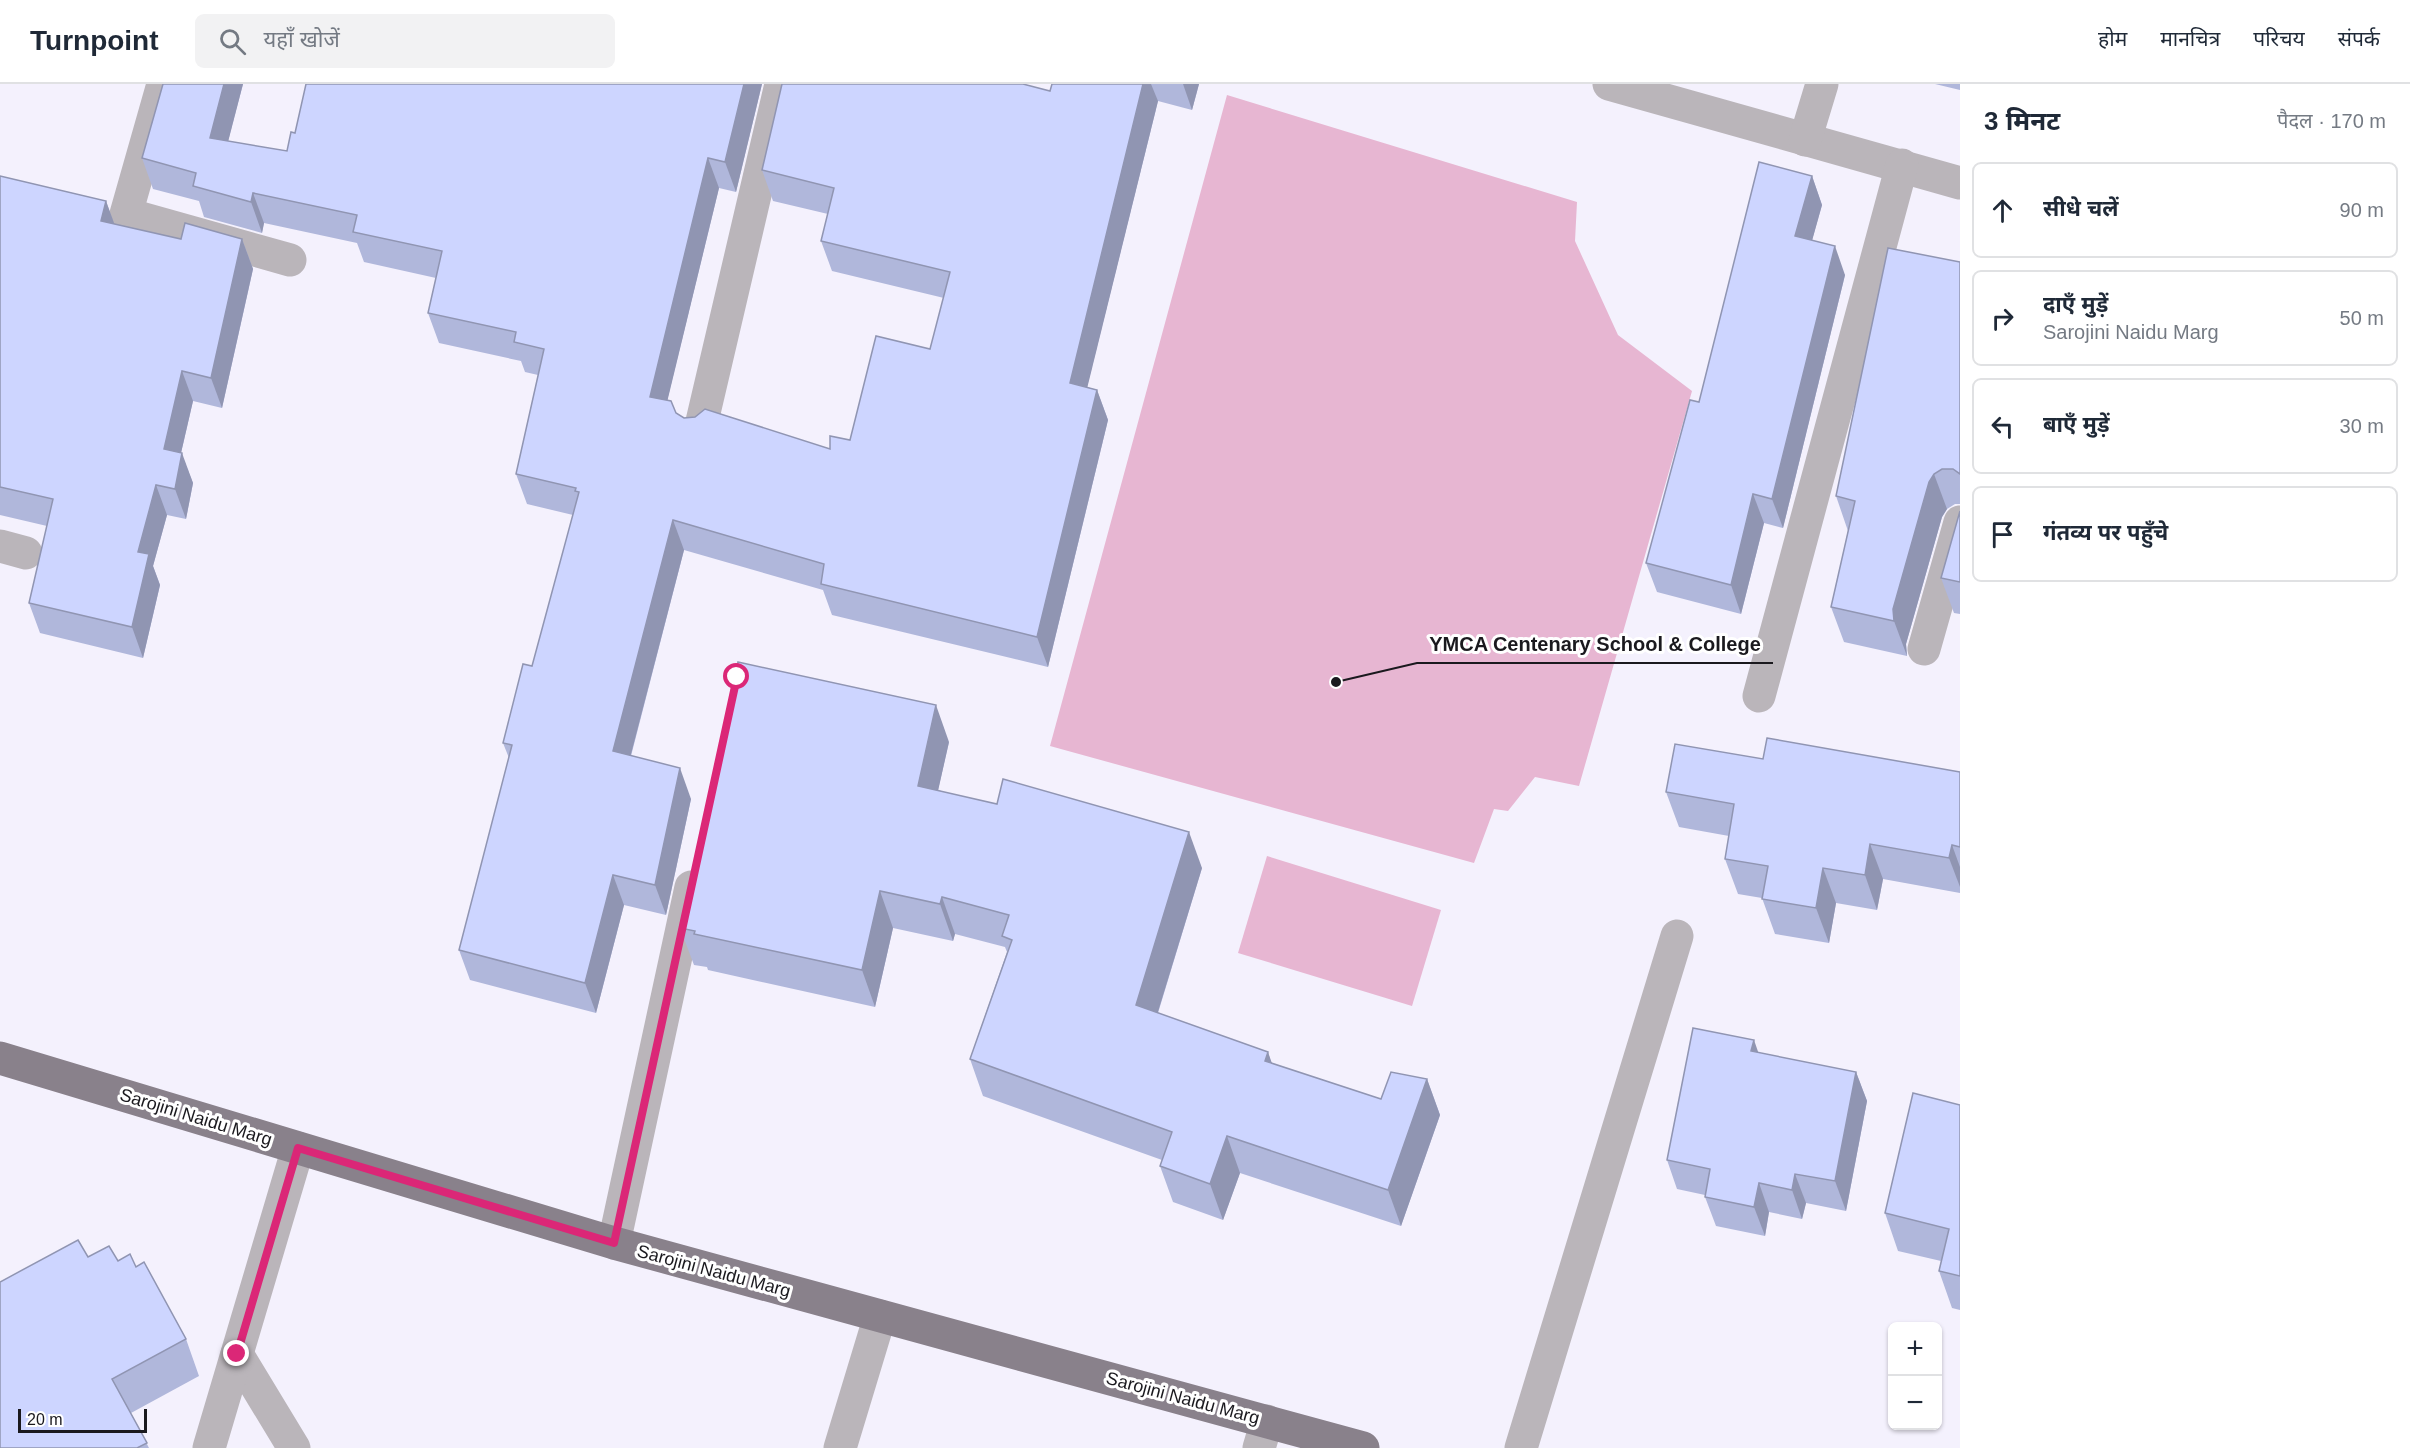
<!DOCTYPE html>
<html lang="hi">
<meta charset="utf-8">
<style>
:root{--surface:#fff;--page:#f2f2f3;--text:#1f2937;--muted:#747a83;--line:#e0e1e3}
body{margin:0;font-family:Helvetica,"Noto Sans Devanagari",sans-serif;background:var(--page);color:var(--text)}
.controls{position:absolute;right:18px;bottom:18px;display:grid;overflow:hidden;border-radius:9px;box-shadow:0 2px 4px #0004}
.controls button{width:54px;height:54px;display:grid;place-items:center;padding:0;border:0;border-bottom:2px solid var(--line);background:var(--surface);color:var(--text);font:30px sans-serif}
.scale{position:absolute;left:18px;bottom:15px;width:129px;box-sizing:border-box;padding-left:6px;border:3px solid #1a191e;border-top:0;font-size:16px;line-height:21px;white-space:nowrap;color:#1a191e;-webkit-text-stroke:4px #fff;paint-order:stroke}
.stop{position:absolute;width:18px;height:18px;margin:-14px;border:4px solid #db2777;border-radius:50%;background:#fff}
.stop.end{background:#db2777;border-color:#fff;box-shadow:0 2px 6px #0008}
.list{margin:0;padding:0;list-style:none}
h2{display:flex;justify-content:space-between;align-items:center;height:78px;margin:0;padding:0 24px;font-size:26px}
h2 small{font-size:20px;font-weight:400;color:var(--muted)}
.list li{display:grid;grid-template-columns:39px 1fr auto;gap:18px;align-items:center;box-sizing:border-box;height:96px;margin:0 12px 12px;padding:0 12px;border:2px solid var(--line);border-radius:9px}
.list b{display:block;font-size:22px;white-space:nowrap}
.list p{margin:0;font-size:20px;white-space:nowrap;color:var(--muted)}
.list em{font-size:20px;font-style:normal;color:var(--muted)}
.icon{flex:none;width:33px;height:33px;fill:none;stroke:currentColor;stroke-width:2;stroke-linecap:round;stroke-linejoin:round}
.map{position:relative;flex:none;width:1960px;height:1364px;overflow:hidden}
header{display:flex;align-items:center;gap:36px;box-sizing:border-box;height:84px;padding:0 30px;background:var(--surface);border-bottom:2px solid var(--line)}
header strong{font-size:28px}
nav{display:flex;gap:33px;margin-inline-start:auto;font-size:21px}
.search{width:420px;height:54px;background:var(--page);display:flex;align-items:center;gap:15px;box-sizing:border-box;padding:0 21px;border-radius:9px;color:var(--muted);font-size:22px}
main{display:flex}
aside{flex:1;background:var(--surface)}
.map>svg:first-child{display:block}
</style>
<header>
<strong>Turnpoint</strong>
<div class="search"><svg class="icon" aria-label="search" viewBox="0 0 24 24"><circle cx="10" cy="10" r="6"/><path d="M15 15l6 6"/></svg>यहाँ खोजें</div>
<nav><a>होम</a><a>मानचित्र</a><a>परिचय</a><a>संपर्क</a></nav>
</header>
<main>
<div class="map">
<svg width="1960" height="1364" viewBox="0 0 1960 1364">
<rect width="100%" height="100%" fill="#f4f1fd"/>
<g fill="#e7b6d2">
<polygon points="1227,11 1577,118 1575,157 1618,251 1692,307 1579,702 1535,693 1508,727 1494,725 1474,779 1050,662"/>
<polygon points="1267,772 1441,826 1412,922 1238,869"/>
</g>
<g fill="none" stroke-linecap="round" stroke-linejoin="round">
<g stroke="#bab5ba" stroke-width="33">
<polyline points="163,0 126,130 290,176"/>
<polyline points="1609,0 1960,99"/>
<polyline points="1805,56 1822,0"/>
<polyline points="700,346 781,0"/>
<polyline points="0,462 26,469"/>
<polyline points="1924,565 1960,438"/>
<polyline points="1759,612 1902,81"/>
<polyline points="614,1159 691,803"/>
<polyline points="237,1270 294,1364"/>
<polyline points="209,1364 298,1064"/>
<polyline points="840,1364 880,1232"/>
<polyline points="1259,1364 1267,1337"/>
<polyline points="1521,1364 1677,852"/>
</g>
<polyline stroke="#89818b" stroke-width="33" points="0,974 614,1159 1363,1364"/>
</g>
<g fill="#b0b7db">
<polygon points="163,0 243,0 228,57 287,67 295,49 762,0 736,108 719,104 667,317 676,329 684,334 830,365 850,356 930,265 944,214 832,187 821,157 828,130 773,117 762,86 1050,7 1052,0 1199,0 1192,26 1158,17 1087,303 1097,306 1108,336 1048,583 832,531 823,506 684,466 631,672 691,715 666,831 624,821 596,929 470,896 459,866 509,674 503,659 532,582 573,431 527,420 516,390 538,291 525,288 521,277 439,259 428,229 436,194 364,178 357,159 264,139 262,149 204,133 199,117 153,105 142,74"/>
<polygon points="1935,0 1960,0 1960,6"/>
<polygon points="0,92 106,117 114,140 181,155 242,155 253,185 222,324 193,317 181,369 193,399 186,435 167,431 153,482 160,501 143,574 40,549 29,519 47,442 0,431"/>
<polygon points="1812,92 1822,121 1812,156 1845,191 1783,444 1764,439 1741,530 1657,508 1646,479 1699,318"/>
<polygon points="1960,178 1960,420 1955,420 1947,425 1942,433 1906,560 1907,572 1844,558 1831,523 1848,447 1836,412"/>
<polygon points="1960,427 1960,530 1954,529 1941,494"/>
<polygon points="949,658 938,706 1202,784 1158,929 1268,968 1271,979 1381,1015 1427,995 1440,1031 1401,1142 1240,1089 1223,1136 1173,1118 1160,1082 1162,1076 983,1012 970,975 1007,868 1005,863 955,850 953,857 893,844 875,923 708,886 707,883 694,881 680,844"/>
<polygon points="1763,675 1960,688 1960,809 1883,795 1877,826 1836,819 1829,859 1775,850 1762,814 1738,810 1725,775 1729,752 1679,743 1666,708"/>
<polygon points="1758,969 1856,988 1867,1017 1846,1127 1806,1119 1802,1135 1769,1128 1765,1152 1716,1142 1705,1113 1705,1111 1677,1105 1667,1076"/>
<polygon points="1960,1021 1960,1226 1952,1224 1939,1187 1941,1177 1898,1167 1885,1129"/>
<polygon points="88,1173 118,1177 136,1183 186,1255 199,1292 131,1329 149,1364 0,1364"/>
</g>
<g fill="#9095b2">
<polygon points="224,0 243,0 221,85 210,54"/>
<polygon points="744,0 762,0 736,108 725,78"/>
<polygon points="1143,0 1151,0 1158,17 1081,329 1070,299"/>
<polygon points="1183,0 1199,0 1192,26"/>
<polygon points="708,74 719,104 661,343 650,313"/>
<polygon points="1812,92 1822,121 1805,182 1795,152"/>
<polygon points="253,109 264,139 262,149 251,118"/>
<polygon points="106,117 117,147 101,137"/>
<polygon points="242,155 253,185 222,324 211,294"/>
<polygon points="1835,162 1845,191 1783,444 1772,415"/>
<polygon points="182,287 193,317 175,395 164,365"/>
<polygon points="1097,306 1108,336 1048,583 1037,553"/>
<polygon points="182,369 193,399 186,435 175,405"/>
<polygon points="1934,390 1947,425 1942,433 1906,560 1907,572 1894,537 1893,525 1929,398"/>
<polygon points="156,401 167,431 153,482 160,501 143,574 132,543 138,468"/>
<polygon points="1753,410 1764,439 1741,530 1731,501"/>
<polygon points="673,436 684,466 624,697 613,667"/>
<polygon points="936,621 949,658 931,738 918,702"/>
<polygon points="680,684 691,715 666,831 655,801"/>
<polygon points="1189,748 1202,784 1149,957 1136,921"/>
<polygon points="1870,760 1883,795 1877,826 1865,791"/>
<polygon points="1952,761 1960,783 1960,803 1949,774"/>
<polygon points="1823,784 1836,819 1829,859 1816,824"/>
<polygon points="613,791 624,821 596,929 585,899"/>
<polygon points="880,807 893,844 875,923 862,886"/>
<polygon points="942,813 955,850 953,857 940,820"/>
<polygon points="1754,956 1764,985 1751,967"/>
<polygon points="1268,968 1281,1005 1265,977"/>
<polygon points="1856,988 1867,1017 1846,1127 1835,1097"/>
<polygon points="1427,995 1440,1031 1401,1142 1388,1106"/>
<polygon points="1227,1052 1240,1089 1223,1136 1210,1100"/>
<polygon points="1795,1090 1806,1119 1802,1135 1792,1106"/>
<polygon points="1759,1099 1769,1128 1765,1152 1754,1123"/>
</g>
<g fill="#cdd5ff" stroke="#9095b2" stroke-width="1.5">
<polygon points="163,0 224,0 210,54 287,67 291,48 295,49 306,0 744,0 725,78 708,74 650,313 671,317 676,329 684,334 695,333 705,325 830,365 830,352 850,356 876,252 930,265 950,188 821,157 834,104 762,86 782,0 1023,0 1050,7 1052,0 1143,0 1070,299 1097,306 1037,553 821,500 824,480 673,436 613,667 680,684 655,801 613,791 585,899 459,866 512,661 503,659 523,580 532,582 579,408 575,407 576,404 516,390 544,265 514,258 516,248 428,229 442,167 353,148 357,131 253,109 251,118 193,102 196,89 142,74"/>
<polygon points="1759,78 1812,92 1795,152 1835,162 1772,415 1753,410 1731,501 1646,479 1690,316 1699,318"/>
<polygon points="0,92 106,117 101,137 181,155 185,139 242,155 211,294 182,287 164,365 182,369 175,405 156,401 138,468 149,470 132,543 29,519 53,415 0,403"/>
<polygon points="1888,164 1960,178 1960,390 1953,385 1942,385 1934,390 1929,398 1893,525 1894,537 1831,523 1855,417 1836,412"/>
<polygon points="1960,427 1960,498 1941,494"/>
<polygon points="738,578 936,621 918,702 997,720 1003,695 1189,748 1136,921 1268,968 1265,977 1381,1015 1391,988 1427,995 1388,1106 1227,1052 1210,1100 1160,1082 1172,1048 970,975 1012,856 1002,852 1009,831 942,813 940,820 880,807 862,886 694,850 695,847 680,844"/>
<polygon points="1767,654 1960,688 1960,763 1952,761 1949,774 1870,760 1865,791 1823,784 1816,824 1762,815 1768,782 1725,775 1734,720 1666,708 1675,660 1763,675"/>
<polygon points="1693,944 1754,956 1751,967 1856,988 1835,1097 1795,1090 1792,1106 1759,1099 1754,1123 1705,1113 1710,1085 1667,1076"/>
<polygon points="1913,1009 1960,1021 1960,1192 1939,1187 1949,1145 1885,1129"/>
<polygon points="78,1156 88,1173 109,1162 118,1177 130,1170 136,1183 144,1178 186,1255 112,1295 147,1359 137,1364 0,1364 0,1198"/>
</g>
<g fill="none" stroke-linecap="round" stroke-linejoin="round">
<polyline stroke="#db2777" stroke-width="8" points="237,1270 298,1064 614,1159 737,593"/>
</g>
<g text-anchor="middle" stroke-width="6" stroke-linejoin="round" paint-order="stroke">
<g font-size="18" fill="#1a191e" stroke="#fff">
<text transform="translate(196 1033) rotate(17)" y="6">Sarojini Naidu Marg</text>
<text transform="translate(714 1187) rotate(15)" y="6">Sarojini Naidu Marg</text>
<text transform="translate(1183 1314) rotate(15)" y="6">Sarojini Naidu Marg</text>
</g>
</g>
<path fill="none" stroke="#1a191e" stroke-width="2" d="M1336 598L1417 579H1773"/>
<circle fill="#1a191e" stroke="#fff" stroke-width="2" cx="1336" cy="598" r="6"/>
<g font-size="20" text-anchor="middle" font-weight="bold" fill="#1a191e" stroke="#fff" stroke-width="6" stroke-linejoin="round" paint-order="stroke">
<text x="1595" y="567">YMCA Centenary School &amp; College</text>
</g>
</svg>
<div class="controls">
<button>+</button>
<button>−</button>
</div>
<div class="scale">20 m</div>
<div class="stop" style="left:737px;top:593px"></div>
<div class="stop end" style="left:237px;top:1270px"></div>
</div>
<aside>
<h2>3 मिनट<small>पैदल · 170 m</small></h2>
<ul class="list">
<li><svg class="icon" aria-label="ahead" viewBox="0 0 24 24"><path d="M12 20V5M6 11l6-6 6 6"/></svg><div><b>सीधे चलें</b></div><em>90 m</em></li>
<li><svg class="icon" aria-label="right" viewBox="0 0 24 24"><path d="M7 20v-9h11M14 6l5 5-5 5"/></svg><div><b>दाएँ मुड़ें</b><p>Sarojini Naidu Marg</p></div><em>50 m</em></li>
<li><svg class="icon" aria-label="left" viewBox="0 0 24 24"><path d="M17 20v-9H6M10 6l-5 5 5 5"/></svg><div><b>बाएँ मुड़ें</b></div><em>30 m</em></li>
<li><svg class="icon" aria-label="arrive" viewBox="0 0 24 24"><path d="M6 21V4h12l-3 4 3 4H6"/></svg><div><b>गंतव्य पर पहुँचे</b></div></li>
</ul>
</aside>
</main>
